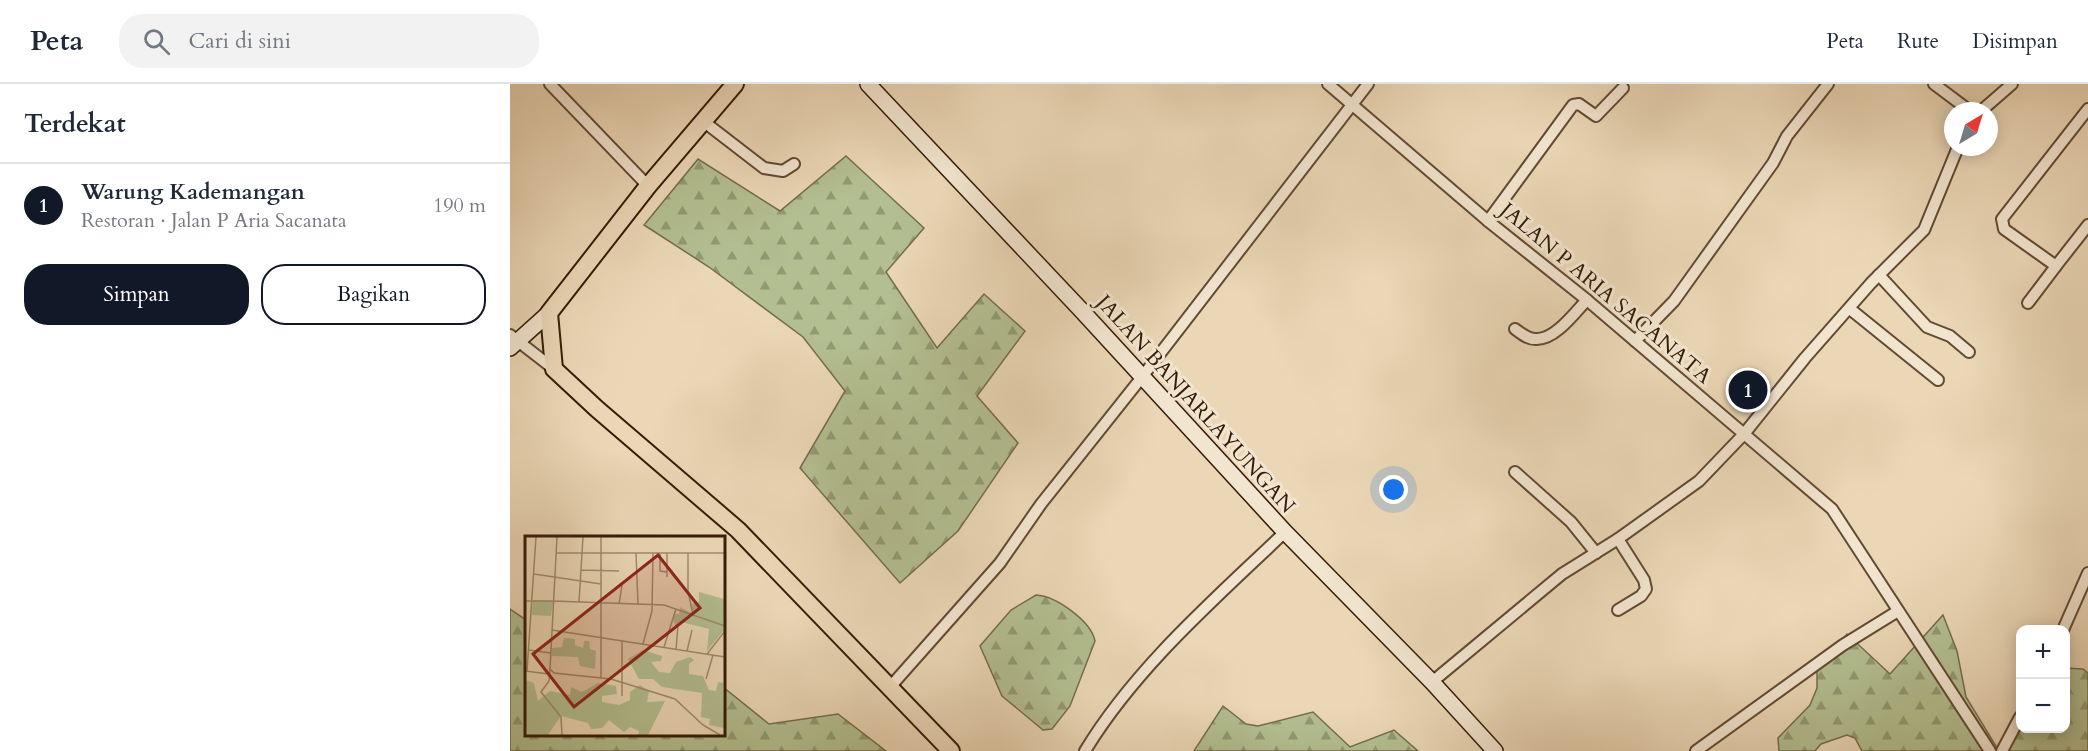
<!DOCTYPE html>
<html lang="id">
<meta charset="utf-8">
<style>
:root{--surface:#fff;--page:#f2f2f3;--text:#1f2937;--muted:#747a83;--line:#e0e1e3;--accent:#111827}
body{margin:0;font-family:Cardo,serif;background:var(--page);color:var(--text)}
.controls{position:absolute;right:18px;bottom:18px;display:grid;overflow:hidden;border-radius:12px;box-shadow:0 3px 15px #0003}
.controls button{width:54px;height:54px;display:grid;place-items:center;padding:0;border:0;border-bottom:2px solid var(--line);background:var(--surface);color:var(--text);font:30px sans-serif}
.compass{position:absolute;left:1434px;top:18px;width:54px;height:54px;border-radius:50%;background:var(--surface);box-shadow:0 3px 15px #0003;rotate:38deg}
.you{position:absolute;left:884px;top:406px;width:21px;height:21px;margin:-15px;border:4px solid #fff;border-radius:50%;background:#1a73e8;box-shadow:0 0 0 9px #1a73e833}
.badge{display:grid;place-items:center;width:39px;height:39px;border-radius:50%;background:var(--accent);color:#fff;font-size:20px;font-weight:700}
.pin{position:absolute;translate:-50% -50%;border:3px solid #fff;box-shadow:0 2px 6px #0006}
.list{margin:0;padding:0;list-style:none}
h2{display:flex;justify-content:space-between;align-items:center;height:78px;margin:0;padding:0 24px;font-size:26px}
h2 small{font-size:20px;font-weight:400;color:var(--muted)}
.list li{display:grid;grid-template-columns:39px 1fr auto;gap:18px;align-items:center;box-sizing:border-box;height:84px;padding:0 24px;border-top:2px solid var(--line)}
.list b{display:block;font-size:22px;white-space:nowrap}
.list p{margin:0;font-size:20px;white-space:nowrap;color:var(--muted)}
.list em{font-size:20px;font-style:normal;color:var(--muted)}
.actions{display:flex;gap:12px;padding:18px 24px}
.actions a{flex:1;padding:14px 0;border:2px solid var(--accent);border-radius:24px;text-align:center;font-size:21px;color:var(--accent)}
.actions .main{background:var(--accent);color:#fff}
.icon{flex:none;width:33px;height:33px;fill:none;stroke:currentColor;stroke-width:2;stroke-linecap:round;stroke-linejoin:round}
.map{position:relative;flex:none;width:1578px;height:667px;overflow:hidden}
header{display:flex;align-items:center;gap:36px;box-sizing:border-box;height:84px;padding:0 30px;background:var(--surface);border-bottom:2px solid var(--line)}
header strong{font-size:28px}
nav{display:flex;gap:33px;margin-inline-start:auto;font-size:21px}
.search{width:420px;height:54px;background:var(--page);display:flex;align-items:center;gap:15px;box-sizing:border-box;padding:0 21px;border-radius:24px;color:var(--muted);font-size:22px}
main{display:flex}
aside{flex:1;background:var(--surface)}
.map>svg:first-child{display:block}
</style>
<header>
<strong>Peta</strong>
<div class="search"><svg class="icon" aria-label="search" viewBox="0 0 24 24"><circle cx="10" cy="10" r="6"/><path d="M15 15l6 6"/></svg>Cari di sini</div>
<nav><a>Peta</a><a>Rute</a><a>Disimpan</a></nav>
</header>
<main>
<aside>
<h2>Terdekat<small></small></h2>
<ul class="list">
<li><span class="badge">1</span><div><b>Warung Kademangan</b><p>Restoran · Jalan P Aria Sacanata</p></div><em>190 m</em></li>
</ul>
<div class="actions"><a class="main">Simpan</a><a>Bagikan</a></div>
</aside>
<div class="map">
<svg width="1578" height="667" viewBox="0 0 1578 667">
<defs>
<pattern id="forest-firs" width="22" height="20" patternUnits="userSpaceOnUse" patternTransform="scale(1.5)"><rect width="22" height="20" fill="#b3bf91"/><path d="M5 1l3.5 6h-7zM16 11l3.5 6h-7z" fill="#929a74"/></pattern>
</defs>
<rect width="100%" height="100%" fill="#ebd7b6"/>
<filter id="stains"><feTurbulence type="fractalNoise" baseFrequency=".00333" numOctaves="4"/><feColorMatrix values="0 0 0 0 .2 0 0 0 0 .09 0 0 0 0 .02 0 0 0 .5 -.17"/></filter>
<radialGradient id="worn" r=".72"><stop offset=".6" stop-color="#630" stop-opacity="0"/><stop offset="1" stop-color="#630" stop-opacity=".3"/></radialGradient>
<g fill="url(#forest-firs)" stroke="#746d4c" stroke-width="1.5">
<polygon points="336,72 414,144 376,188 427,264 474,210 515,247 467,312 508,359 448,447 390,499 290,384 335,307 293,253 199,183 134,141 188,75 270,127"/>
<path d="M526,511C546,512 581,537 585,557L560,622L542,645L533,646L492,612L470,562L501,526Z"/>
<polygon points="0,525 16,536 16,650 213,650 213,603 259,640 328,630 376,667 0,667"/>
<polygon points="1433,531 1447,567 1456,613 1489,667 1352,667 1345,654 1337,651 1311,660 1305,667 1269,667 1268,654 1300,621 1307,604 1307,585 1337,550 1380,590"/>
<polygon points="1556,584 1573,585 1578,589 1578,667 1497,667 1510,640 1510,644 1556,644"/>
<polygon points="713,622 736,640 748,642 803,628 840,663 884,646 908,667 684,667"/>
</g>
<g fill="none" stroke-linecap="round" stroke-linejoin="round">
<defs>
<g id="street">
<polyline points="40,0 138,102"/>
<polyline points="818,0 978,137 1077,216 1322,425 1480,667"/>
<polyline points="1424,0 1460,27"/>
<polyline points="1471,27 1502,0"/>
<polyline points="193,37 254,84 273,87 284,80"/>
<polyline points="978,137 1063,21 1069,20 1086,32 1113,4"/>
<polyline points="1546,182 1578,141"/>
<polyline points="1369,191 1417,243 1440,252 1459,268"/>
<polyline points="1518,219 1546,182 1494,145 1492,135 1578,25"/>
<polyline points="1340,225 1428,296"/>
<path d="M1005,245C1012,250 1019,256 1027,255C1046,255 1065,228 1077,216"/>
<polyline points="0,251 44,285"/>
<polyline points="1125,257 1164,217 1263,79 1277,52 1318,0"/>
<polyline points="1005,388 1061,438 1086,469"/>
<polyline points="1108,526 1131,512 1136,505 1134,496 1108,455"/>
<polyline points="1553,546 1578,489"/>
<polyline points="922,598 1052,490 1108,455 1189,397 1234,350 1295,274 1361,199 1414,146 1448,63"/>
<polyline points="381,602 490,479 531,420 632,293 858,0"/>
<path d="M575,667C626,583 704,516 775,448"/>
<polyline points="1186,667 1333,561 1388,527"/>
<polyline points="1492,667 1510,633"/>
</g>
<g id="secondary">
<polyline points="358,0 572,227 775,448 922,598 985,667"/>
<polyline points="0,264 39,229"/>
</g>
<polyline id="primary" points="225,0 138,102 39,229 44,285 87,325 228,446 441,667"/>
</defs>
<use href="#street" stroke="#624a33" stroke-width="14"/>
<use href="#secondary" stroke="#351b07" stroke-width="18"/>
<use href="#primary" stroke="#351b07" stroke-width="20"/>
<use href="#street" stroke="#f2e5d0" stroke-width="10"/>
<use href="#secondary" stroke="#f2e5d0" stroke-width="15"/>
<use href="#primary" stroke="#ebd7b6" stroke-width="16"/>
</g>
<g text-anchor="middle" stroke-width="6" stroke-linejoin="round" paint-order="stroke">
<g font-size="21" fill="#351b07" stroke="#f2e5d0">
<text transform="translate(1096 209) rotate(40)" y="7">JALAN P ARIA SACANATA</text>
<text transform="translate(686 320) rotate(48)" y="7">JALAN BANJARLAYUNGAN</text>
</g>
</g>
<g transform="translate(15 452)">
<rect width="200" height="200" fill="#ebd7b6"/>
<path d="M174,56L199,63V94L182,115L184,93L156,86L151,92L148,83V78H154L155,71L168,78L167,68L174,66ZM39,102L50,103V109L58,112L59,105H64L65,113L71,115L70,133L55,130L53,121L27,120V112L37,111ZM118,114L137,120L136,125L126,126L134,136L145,137L151,126L165,121L169,124L164,128V138L178,140L184,154L191,155L193,146L198,147L199,192L184,189L185,183L176,181L177,157L137,151L128,143H114L103,123ZM0,144L9,147L13,165L25,155L45,159L46,151L57,156L73,147L91,150L92,158L77,160V166L94,169L105,164V156L115,149L124,155L122,166L140,165L123,199H113L114,195L105,191L99,196L84,184L77,192L66,193L63,187L36,180L23,199H0Z" fill="#b3bf91"/>
<path d="M8,64L28,65L26,80L7,79Z" fill="#b3bf91"/>
<path fill="none" stroke="#a28c70" stroke-width="1.5" d="M32,1L25,133L29,137L86,143L150,163L178,189L195,199M31,17H200M111,17L113,68M135,17V35L142,36V41M163,17V55L168,79M56,34L94,35M142,36V17M9,38L76,48M0,65H28M28,65L139,69L200,90M54,66L58,1M94,68L97,49M27,94L200,121M118,108L127,75L128,17M139,111L151,73M4,114L25,117M151,114L153,89M162,115L167,94M182,118L200,95M25,133L24,145L16,156L36,181L37,199M0,135L24,138M2,135L11,1M76,142V1M181,143L188,119M97,160V105"/>
<path fill="#8f2418" fill-opacity="0.15" stroke="#8f2418" stroke-width="3" d="M133,19L175,72L49,171L8,118Z"/>
<rect width="200" height="200" fill="none" stroke="#351b07" stroke-width="3"/>
</g>
<rect width="100%" height="100%" filter="url(#stains)"/>
<rect width="100%" height="100%" fill="url(#worn)"/>
</svg>
<div class="controls">
<button>+</button>
<button>−</button>
</div>
<svg class="compass" viewBox="-18 -18 36 36"><path d="M0-13l5 13h-10z" fill="#e53935"/><path d="M0 13l5-13h-10z" fill="#747a83"/></svg>
<div class="you"></div>
<div class="pin badge" style="left:1238px;top:306px">1</div>
</div>
</main>
